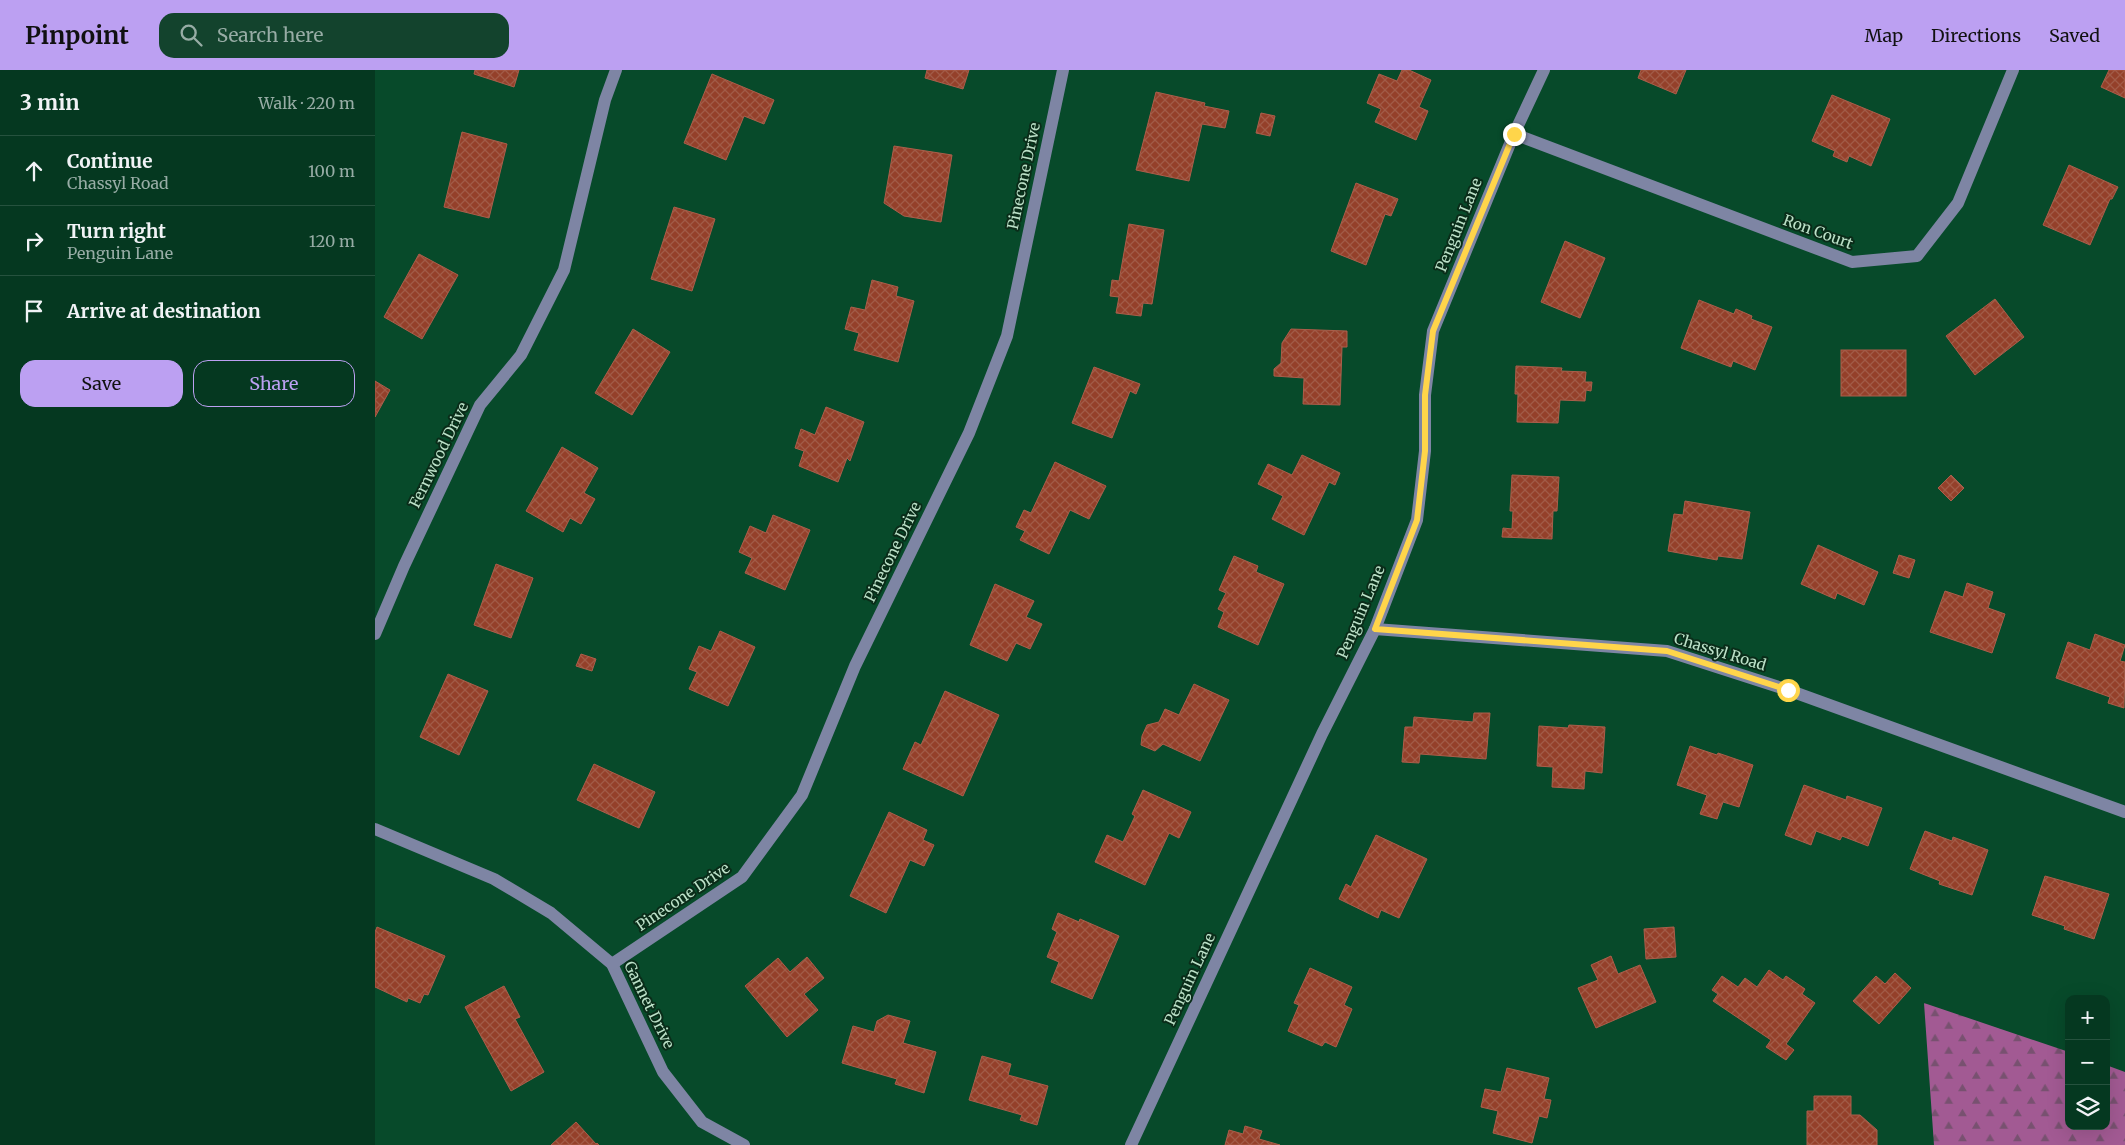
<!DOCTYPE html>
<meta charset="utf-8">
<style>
:root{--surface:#053820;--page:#13432d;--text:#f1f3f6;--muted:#97aca5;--line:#26523e;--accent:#bca0f2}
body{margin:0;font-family:Merriweather,serif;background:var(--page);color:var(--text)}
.controls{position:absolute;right:15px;bottom:15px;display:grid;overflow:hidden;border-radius:10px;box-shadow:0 5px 20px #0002}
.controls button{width:45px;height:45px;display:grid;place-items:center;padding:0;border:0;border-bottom:1px solid var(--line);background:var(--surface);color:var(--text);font:25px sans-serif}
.stop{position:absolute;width:15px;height:15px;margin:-11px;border:4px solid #ffd54a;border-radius:50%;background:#fff}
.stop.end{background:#ffd54a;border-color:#fff;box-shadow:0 1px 5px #0008}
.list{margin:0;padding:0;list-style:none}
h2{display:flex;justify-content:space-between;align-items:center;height:65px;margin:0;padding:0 20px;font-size:21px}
h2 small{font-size:16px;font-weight:400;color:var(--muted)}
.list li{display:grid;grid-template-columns:32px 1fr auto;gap:15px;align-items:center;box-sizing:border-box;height:70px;padding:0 20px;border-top:1px solid var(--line)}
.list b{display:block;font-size:19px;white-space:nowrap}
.list p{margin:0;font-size:16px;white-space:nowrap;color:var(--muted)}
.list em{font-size:16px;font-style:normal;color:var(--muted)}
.actions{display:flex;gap:10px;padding:15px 20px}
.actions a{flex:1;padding:11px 0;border:1px solid var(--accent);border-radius:15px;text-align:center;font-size:18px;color:var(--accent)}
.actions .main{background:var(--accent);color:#111}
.icon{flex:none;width:28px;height:28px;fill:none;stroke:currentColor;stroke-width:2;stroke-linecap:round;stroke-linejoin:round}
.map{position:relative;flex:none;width:1750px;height:1075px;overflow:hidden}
header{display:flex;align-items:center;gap:30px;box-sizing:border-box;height:70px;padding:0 25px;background:var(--accent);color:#111}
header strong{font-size:24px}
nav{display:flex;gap:28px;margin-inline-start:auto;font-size:18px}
.search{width:350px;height:45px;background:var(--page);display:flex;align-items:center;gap:12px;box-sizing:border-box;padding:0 18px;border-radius:15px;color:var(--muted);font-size:19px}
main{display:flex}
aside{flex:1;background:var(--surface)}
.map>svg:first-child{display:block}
</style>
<header>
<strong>Pinpoint</strong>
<div class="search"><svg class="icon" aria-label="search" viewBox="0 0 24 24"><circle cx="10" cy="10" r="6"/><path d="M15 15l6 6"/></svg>Search here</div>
<nav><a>Map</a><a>Directions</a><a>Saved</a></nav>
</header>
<main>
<aside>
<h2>3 min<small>Walk · 220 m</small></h2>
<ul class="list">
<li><svg class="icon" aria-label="ahead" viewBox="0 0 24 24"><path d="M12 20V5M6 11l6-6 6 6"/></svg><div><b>Continue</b><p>Chassyl Road</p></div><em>100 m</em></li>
<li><svg class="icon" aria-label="right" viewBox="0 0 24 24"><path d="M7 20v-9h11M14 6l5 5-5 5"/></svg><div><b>Turn right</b><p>Penguin Lane</p></div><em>120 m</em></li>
<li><svg class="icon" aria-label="arrive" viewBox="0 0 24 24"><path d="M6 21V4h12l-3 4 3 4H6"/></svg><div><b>Arrive at destination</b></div></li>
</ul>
<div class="actions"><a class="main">Save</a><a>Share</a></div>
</aside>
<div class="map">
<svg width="1750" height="1075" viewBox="0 0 1750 1075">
<defs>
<pattern id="forest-firs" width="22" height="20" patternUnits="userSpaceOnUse" patternTransform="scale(1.25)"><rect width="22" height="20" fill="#a25a93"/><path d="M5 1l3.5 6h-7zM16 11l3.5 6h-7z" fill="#785170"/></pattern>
<pattern id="building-cross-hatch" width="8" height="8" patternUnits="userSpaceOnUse" patternTransform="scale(1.25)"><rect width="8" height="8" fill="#94402a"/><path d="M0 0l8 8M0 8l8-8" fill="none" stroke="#a15b47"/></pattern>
</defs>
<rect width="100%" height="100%" fill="#074a2a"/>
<polygon fill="url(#forest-firs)" points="1549,933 1694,982 1694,1056 1731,1056 1731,995 1750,1002 1750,1075 1559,1075"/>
<g fill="url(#building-cross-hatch)" stroke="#ab5e4a">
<polygon points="100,0 144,0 139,17 99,4"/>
<polygon points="552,0 594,0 588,19 550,8"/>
<polygon points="1027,0 1034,0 1056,10 1044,37 1053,41 1041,70 1000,52 1006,39 992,33 1004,4 1022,11"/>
<polygon points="1266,0 1311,0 1301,24 1263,8"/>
<polygon points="1734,0 1750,0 1750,28 1726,17"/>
<polygon points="337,4 399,30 389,54 369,46 351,90 309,73"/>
<polygon points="781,22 830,33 829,36 854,41 850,58 827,54 814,111 761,100"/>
<polygon points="1457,25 1515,49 1496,96 1474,86 1472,92 1458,86 1460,81 1437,71"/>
<polygon points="886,43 900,46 895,66 881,63"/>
<polygon points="87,62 132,74 114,148 69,137"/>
<polygon points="519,76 577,85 566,152 529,146 509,133"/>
<polygon points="1694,95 1743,117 1737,129 1735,129 1715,175 1668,155"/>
<polygon points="981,113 1023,129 1016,146 1010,144 991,195 956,181"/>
<polygon points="299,137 340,149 317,221 276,209"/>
<polygon points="754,154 789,160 777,234 768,233 766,246 741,243 744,227 735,226 737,210 744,211"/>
<polygon points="1190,171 1230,188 1205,248 1166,232"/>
<polygon points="44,184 83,205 47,269 9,247"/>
<polygon points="497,210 523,217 521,226 539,231 523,292 479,280 484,263 470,259 476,237 490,240"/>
<polygon points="1620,229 1649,267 1600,305 1571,266"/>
<polygon points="1324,230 1359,244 1361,239 1377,246 1376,249 1397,257 1380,300 1358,291 1356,297 1306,278"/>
<polygon points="258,259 295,282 257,345 220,323"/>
<polygon points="916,259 972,261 972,277 967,277 965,335 928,334 929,308 899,306 899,299 906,293 907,273"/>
<rect x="1466" y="280" width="65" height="46"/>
<polygon points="1141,296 1187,298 1186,301 1211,302 1210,312 1217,312 1216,321 1211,320 1210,331 1185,330 1183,353 1142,352 1143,324 1140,324"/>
<polygon points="719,297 765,314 761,324 755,321 737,368 697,353"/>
<polygon points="0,311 15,320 0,347"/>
<polygon points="451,337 489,352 475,391 472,388 463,412 424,396 429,381 420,378 426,359 440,365"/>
<polygon points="187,377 223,398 209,423 220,429 206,454 195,448 188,462 151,441"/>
<polygon points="927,385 965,403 960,415 954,412 929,465 897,449 908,426 883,414 893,394 917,405"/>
<polygon points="680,392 731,416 714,449 695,440 674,484 645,470 650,461 641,457 649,440 656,443"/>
<polygon points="1137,405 1184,407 1182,441 1178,441 1177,469 1127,467 1128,458 1137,459 1138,441 1135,441"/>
<polygon points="1576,405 1589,418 1576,431 1563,418"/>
<polygon points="1310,431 1375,442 1367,489 1343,486 1342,490 1293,481 1299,444 1308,445"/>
<polygon points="398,445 435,460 410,520 370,503 377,488 364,482 375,456 391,463"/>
<polygon points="1443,475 1503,502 1489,535 1462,523 1460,529 1426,514"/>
<polygon points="1524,485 1540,490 1534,508 1518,503"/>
<polygon points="859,486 883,496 881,502 909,514 883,575 843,557 849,542 843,539 851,523 844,520"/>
<polygon points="121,494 158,508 136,568 99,555"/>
<polygon points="1592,513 1618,522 1613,538 1630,544 1617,583 1555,562 1570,521 1588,527"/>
<polygon points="620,514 659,531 651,547 667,554 655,579 641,573 632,591 595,575"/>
<polygon points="345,561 380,577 353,636 314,619 322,602 314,599 324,576 336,581"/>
<polygon points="1720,564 1750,575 1745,591 1750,592 1749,638 1733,633 1735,627 1681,608 1693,572 1715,580"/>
<polygon points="206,584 221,589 217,601 201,596"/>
<polygon points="73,604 113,621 84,685 45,667"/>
<polygon points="819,614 854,630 825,691 788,674 780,681 766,675 767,666 772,655 784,652 790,639 804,645"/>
<polygon points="570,621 624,645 588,726 528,699 540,672 546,675"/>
<polygon points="1099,643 1115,643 1111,689 1045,684 1044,693 1027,692 1030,657 1038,657 1039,647 1098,652"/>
<polygon points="1194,655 1230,657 1227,703 1210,701 1209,719 1177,717 1178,697 1162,696 1164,656 1193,658"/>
<polygon points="1315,676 1342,685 1343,683 1378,695 1364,737 1348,732 1342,749 1325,744 1332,725 1302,715"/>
<polygon points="219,694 280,722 264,758 202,730"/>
<polygon points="1429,715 1471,730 1472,726 1507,738 1493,776 1467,766 1465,770 1441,761 1436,775 1410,765"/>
<polygon points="768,720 816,742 804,768 794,763 770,815 720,792 732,765 748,772 760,746 757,744"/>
<polygon points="514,742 552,760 548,770 559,775 549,796 535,790 511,843 475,826"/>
<polygon points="1550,761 1577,771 1578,767 1613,780 1597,825 1564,814 1565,811 1535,799"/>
<polygon points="1001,765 1052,789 1024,848 1006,840 1003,848 964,829 971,814 976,817"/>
<polygon points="1670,806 1734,824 1719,869 1689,859 1690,856 1657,845"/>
<polygon points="683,843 704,852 705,849 744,866 717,929 676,912 684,892 672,887 682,862 677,859"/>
<polygon points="2,857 70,886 53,925 49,924 45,933 33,928 32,932 0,917 0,862"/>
<polygon points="1299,857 1301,887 1271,889 1269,859"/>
<polygon points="1236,886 1243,904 1265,895 1281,932 1221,958 1203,918 1223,910 1216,895"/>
<polygon points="432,887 449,908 429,924 443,940 412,967 370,916 403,888 415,902"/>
<polygon points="935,898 977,917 969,935 977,939 961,977 950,972 947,976 913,961 924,935 919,933"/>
<polygon points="1394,900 1408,910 1411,906 1430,919 1427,924 1440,933 1411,974 1419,980 1411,990 1391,977 1396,970 1338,931 1343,924 1337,920 1347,906 1363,917 1370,908 1382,917"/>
<polygon points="1520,903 1536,918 1504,954 1478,931 1501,906 1510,914"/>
<polygon points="129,916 145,947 140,949 169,1002 136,1021 90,937"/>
<polygon points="513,945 535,951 528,973 561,982 549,1023 520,1014 522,1009 467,993 478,956 499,962 502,951"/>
<polygon points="607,986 636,994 633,1005 673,1016 662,1055 645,1050 647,1045 594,1030"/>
<polygon points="1132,998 1174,1008 1169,1029 1176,1030 1172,1048 1164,1046 1157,1073 1118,1063 1123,1041 1106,1037 1110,1019 1126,1022"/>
<polygon points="1439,1026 1476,1026 1476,1045 1485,1045 1502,1060 1502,1075 1432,1075 1432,1041 1439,1041"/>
<polygon points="201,1052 221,1074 222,1073 224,1075 176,1075"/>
<polygon points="870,1056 887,1061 884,1069 905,1075 850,1075 854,1060 868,1064"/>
</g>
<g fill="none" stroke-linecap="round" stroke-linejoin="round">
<g stroke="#7e85a4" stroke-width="12">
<polyline points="1139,64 1477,192 1542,186 1583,133 1638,0"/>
<polyline points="1000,559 1292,581 1413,620 1750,742"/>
<polyline points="0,564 29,496 105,335 146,285 189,200 230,30 241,0"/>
<polyline points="0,759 119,809 176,843 237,894 288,1002 327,1052 369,1075"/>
<polyline points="237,894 367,807 427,725 480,596 594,363 632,266 688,0"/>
<polyline points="756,1075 947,664 1000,559 1042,450 1050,381 1050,325 1058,261 1139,64 1169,0"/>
</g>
</g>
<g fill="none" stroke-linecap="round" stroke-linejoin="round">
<polyline stroke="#ffd54a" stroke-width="6" points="1139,64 1058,261 1050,325 1050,381 1042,450 1000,559 1292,581 1413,620"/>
</g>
<g text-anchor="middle" stroke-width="4" stroke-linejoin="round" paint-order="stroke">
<g font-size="15" fill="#bce1c8" stroke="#0a2c19">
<text transform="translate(649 106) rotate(-78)" y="5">Pinecone Drive</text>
<text transform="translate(1084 155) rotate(-68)" y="5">Penguin Lane</text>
<text transform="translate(1443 162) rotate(20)" y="5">Ron Court</text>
<text transform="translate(64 385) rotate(-64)" y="5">Fernwood Drive</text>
<text transform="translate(518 482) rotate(-64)" y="5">Pinecone Drive</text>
<text transform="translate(986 542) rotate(-67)" y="5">Penguin Lane</text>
<text transform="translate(1345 582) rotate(17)" y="5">Chassyl Road</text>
<text transform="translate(308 827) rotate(-34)" y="5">Pinecone Drive</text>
<text transform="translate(815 909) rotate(-65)" y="5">Penguin Lane</text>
<text transform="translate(274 935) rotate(64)" y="5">Gannet Drive</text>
</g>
</g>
</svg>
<div class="controls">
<button>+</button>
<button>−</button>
<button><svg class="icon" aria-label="layers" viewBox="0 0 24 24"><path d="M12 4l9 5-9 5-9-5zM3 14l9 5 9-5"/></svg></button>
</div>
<div class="stop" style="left:1413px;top:620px"></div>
<div class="stop end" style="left:1139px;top:64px"></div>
</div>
</main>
